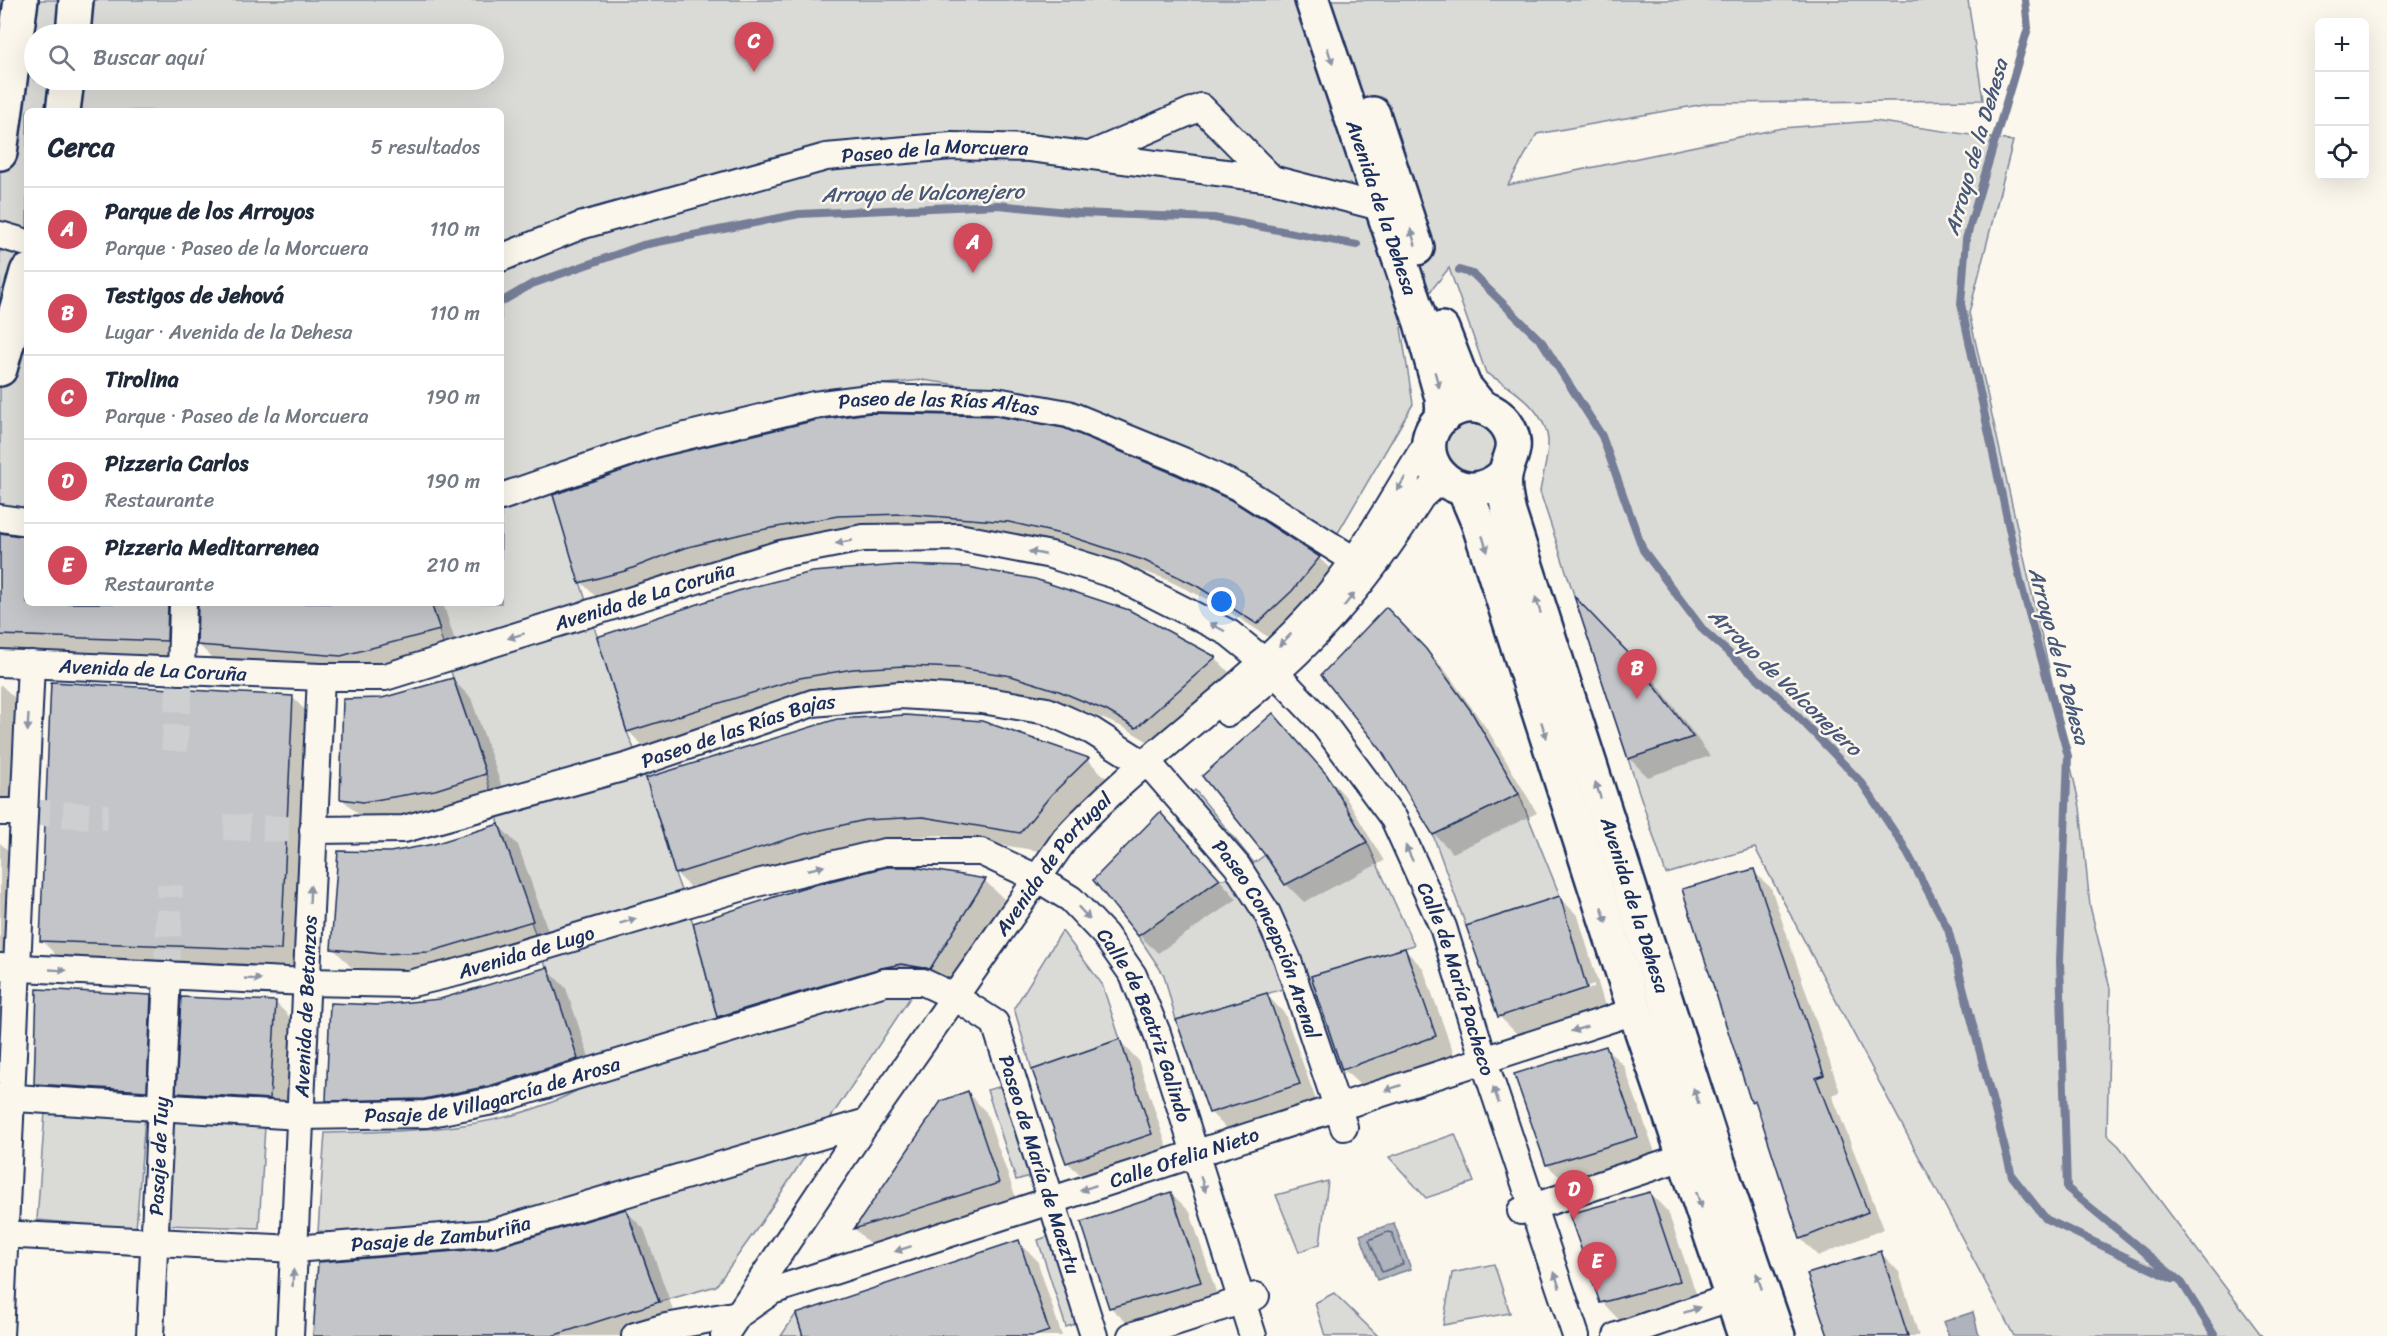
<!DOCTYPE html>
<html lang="es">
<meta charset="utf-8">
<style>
:root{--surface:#fff;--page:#f6f6f7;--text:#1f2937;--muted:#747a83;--line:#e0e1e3;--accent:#d1495b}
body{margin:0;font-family:Sriracha,sans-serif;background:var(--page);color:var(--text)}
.controls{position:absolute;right:18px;top:18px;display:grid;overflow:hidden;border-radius:9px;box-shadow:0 6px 24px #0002}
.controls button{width:54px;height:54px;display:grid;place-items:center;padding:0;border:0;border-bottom:2px solid var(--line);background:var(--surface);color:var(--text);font:30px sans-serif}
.you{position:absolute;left:1222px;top:602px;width:21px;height:21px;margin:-15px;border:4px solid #fff;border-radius:50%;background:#1a73e8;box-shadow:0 0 0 9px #1a73e833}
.badge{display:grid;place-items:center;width:39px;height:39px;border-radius:50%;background:var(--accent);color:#fff;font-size:20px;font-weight:700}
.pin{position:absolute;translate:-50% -50px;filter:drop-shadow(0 2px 3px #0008)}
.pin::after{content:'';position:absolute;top:32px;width:21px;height:18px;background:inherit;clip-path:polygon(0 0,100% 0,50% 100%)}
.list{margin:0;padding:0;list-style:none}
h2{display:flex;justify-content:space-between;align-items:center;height:78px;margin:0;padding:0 24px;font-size:26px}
h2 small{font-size:20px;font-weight:400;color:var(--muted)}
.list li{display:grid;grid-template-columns:39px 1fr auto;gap:18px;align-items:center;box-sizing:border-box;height:84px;padding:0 24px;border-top:2px solid var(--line)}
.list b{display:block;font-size:22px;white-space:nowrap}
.list p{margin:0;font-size:20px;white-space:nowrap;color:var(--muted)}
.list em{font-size:20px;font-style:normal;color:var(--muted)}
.icon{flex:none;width:33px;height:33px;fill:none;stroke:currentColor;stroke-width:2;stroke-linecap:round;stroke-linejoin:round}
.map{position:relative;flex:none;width:2387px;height:1336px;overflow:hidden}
.search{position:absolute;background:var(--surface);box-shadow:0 6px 24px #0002;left:24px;top:24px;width:480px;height:66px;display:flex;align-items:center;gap:15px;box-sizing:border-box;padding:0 21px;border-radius:33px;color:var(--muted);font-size:22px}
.panel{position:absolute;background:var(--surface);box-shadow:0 6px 24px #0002;left:24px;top:108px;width:480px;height:498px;border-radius:9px}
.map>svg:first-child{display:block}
</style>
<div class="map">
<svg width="2387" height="1336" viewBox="0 0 2387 1336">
<rect width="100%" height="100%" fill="#fbf7ec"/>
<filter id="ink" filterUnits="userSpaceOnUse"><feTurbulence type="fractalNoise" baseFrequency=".0167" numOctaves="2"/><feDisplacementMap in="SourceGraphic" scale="12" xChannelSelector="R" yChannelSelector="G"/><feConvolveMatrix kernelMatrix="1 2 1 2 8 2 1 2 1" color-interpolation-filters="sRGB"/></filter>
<g filter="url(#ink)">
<g fill="#dadad7" stroke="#7a849a" stroke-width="1.5" fill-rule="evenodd">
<path d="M0,0H1968L1983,100L1710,103L1537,134L1508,185L1782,128L1874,121L2013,141L1969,313L2080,807L2090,906L2110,988L2107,1135L2119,1146L2262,1336H2014L1755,848L1666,874L1540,492C1542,477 1549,456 1548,440C1545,409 1511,387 1486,373L1449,268L1401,328L1413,404L1335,538L1047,397L922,380L797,394L501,484V111H27V508L0,507ZM34,34H494V80H34Z"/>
<path d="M1474,420L1491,427L1500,445L1489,471L1461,475L1443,453C1447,432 1453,424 1474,420Z"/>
<path d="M551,489L627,732L646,778L675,874L693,923L717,1017L901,964L929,969L761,1223L716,1286L659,1302L625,1205L354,1234L318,1231L325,1133C413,1131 507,1131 585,1086L499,824L486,774L453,678L431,603H501V505Z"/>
<polygon points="1195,790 1254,863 1265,855 1285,884 1367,842 1414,945 1311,976 1343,1073 1318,1084 1283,989 1176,1020 1164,975 1138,936 1220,879 1232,878 1174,807"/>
<polygon points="1519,794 1560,896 1466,926 1433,835"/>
<polygon points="1062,931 1102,984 1120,1039 1032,1070 1014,1008"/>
<polygon points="1025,1080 1055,1169 1016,1180 987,1090"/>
<polygon points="45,1112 145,1117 136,1229 37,1220"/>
<polygon points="172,1118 265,1126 259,1228 165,1225"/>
<polygon points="1455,1134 1474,1182 1426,1198 1389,1157"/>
<polygon points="1328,1181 1320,1244 1299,1252 1276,1195"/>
<polygon points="1072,1228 1101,1315 1066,1327 1038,1240"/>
<polygon points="1494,1264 1510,1313 1443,1325 1452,1273"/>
<polygon points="1334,1293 1378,1336 1325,1336 1315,1303"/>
<polygon points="796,1314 803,1336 781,1336"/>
</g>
<g fill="#afb3bb" stroke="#747e96" stroke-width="1.5">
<polygon points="1394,1223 1411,1269 1377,1280 1360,1235"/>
<polygon points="1973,1312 1979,1336 1949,1336 1943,1322"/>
</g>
<g fill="#0003" fill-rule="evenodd">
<polygon points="555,496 1230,501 1319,558 1338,576 1276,642 1217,604 1163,578 1089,554 924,532 599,600 581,582"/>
<polygon points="0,533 27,538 27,603 443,603 457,648 360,674 217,663 198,644 198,608 188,614 185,659 0,652"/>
<polygon points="1129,612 1215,658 1232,675 1154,745 1125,728 1078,708 1030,693 977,684 923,683 871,685 646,749 629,732 599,638"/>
<polygon points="1593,617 1655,681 1710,756 1648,777 1629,758"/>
<polygon points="1404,627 1445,670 1489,732 1537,813 1453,853 1434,834"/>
<polygon points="452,679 471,698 504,793 454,808 382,820 361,817 342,799 382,699"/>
<polygon points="0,684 20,703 18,804 0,804"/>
<polygon points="292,697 311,716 299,968 60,959 41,940"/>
<polygon points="1273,715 1345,796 1384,861 1304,902 1286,884"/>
<polygon points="981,723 1088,760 1106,778 1069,814 1039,851 942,835 885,838 823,853 695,892 677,874 648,779"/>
<polygon points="1160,814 1237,899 1158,953 1139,935"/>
<polygon points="499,826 518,845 551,939 449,970 402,972 351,967 333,948 390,853 434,845"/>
<polygon points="0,843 13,855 10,955 0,955"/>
<polygon points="913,868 985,881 1004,899 948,986 921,982 737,1035 719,1016"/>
<polygon points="1753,871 1771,888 1840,1092 1832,1095 1884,1229 1818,1256 1801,1239 1760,1108 1752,1101"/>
<path d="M1559,897L1578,916L1605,1006L1518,1035L1499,1016ZM1594,984V987L1508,1015V1012Z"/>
<polygon points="1404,949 1423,968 1454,1055 1362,1087 1343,1069"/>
<polygon points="547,969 566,988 596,1078 346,1119 328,1100 379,1006 440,1000"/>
<polygon points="1267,995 1285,1014 1317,1103 1229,1131 1210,1112"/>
<polygon points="150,996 169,1015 165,1109 54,1102 35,1083"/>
<polygon points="275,1002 294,1021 288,1117 197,1111 178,1093"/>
<polygon points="0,1003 5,1008 0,1101"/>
<polygon points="1120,1041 1138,1060 1169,1153 1086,1180 1067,1162"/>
<polygon points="1606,1048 1624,1066 1656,1155 1566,1183 1547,1165"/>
<polygon points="968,1093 986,1112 1017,1201 873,1247 855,1229 942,1102"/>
<polygon points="1171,1193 1190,1212 1219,1301 1129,1325 1110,1307"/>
<polygon points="1650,1193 1668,1212 1698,1299 1620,1321 1602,1302"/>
<polygon points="626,1211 644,1229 677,1321 627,1336 314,1336 494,1249"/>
<polygon points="1019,1242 1037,1260 1062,1336 804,1336"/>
<polygon points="1881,1253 1899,1272 1919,1336 1830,1336"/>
</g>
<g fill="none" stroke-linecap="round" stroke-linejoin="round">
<polygon stroke="#566483" stroke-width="1.5" points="1388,1232 1392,1233 1403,1264 1382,1272 1369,1240"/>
<g stroke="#747e96" stroke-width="8">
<polyline points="2025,0 2028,28 1966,239 1961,304 2021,584 2068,756 2060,961 2067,1188 2182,1283 2215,1336"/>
<polyline points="1459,270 1473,274 1542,342 1602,436 1643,550 1704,631 1779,697 1862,783 1903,845 1948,929 2012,1176 2046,1219 2172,1279"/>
<polyline points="501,302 532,284 643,245 799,214 998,205 1078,213 1214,218 1357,245"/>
</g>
</g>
<g fill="#c3c5c9" stroke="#1b2f5e" stroke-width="1.5">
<polygon points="870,413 995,416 1064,428 1177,475 1231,500 1320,557 1292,591 1257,624 1197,586 1143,560 1069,536 1009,522 904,514 838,516 750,532 684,548 625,571 579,583 553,495 661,457 817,420"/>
<polygon points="0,533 27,537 27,603 168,603 167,641 0,635"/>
<polygon points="898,565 967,567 1035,579 1129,610 1216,657 1136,728 1107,711 1059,691 1011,676 959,668 905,666 853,669 800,678 627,732 597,637 744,589 812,572"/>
<polygon points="1574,596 1636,661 1693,737 1628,759"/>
<polygon points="198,603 431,603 440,630 341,656 197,645"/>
<polygon points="1386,607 1426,649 1471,711 1519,794 1433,835 1381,750 1321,675"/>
<polygon points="453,678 486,774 435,790 363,802 340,799 343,699 382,698"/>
<polygon points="51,682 293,696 281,950 40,941"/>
<polygon points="1273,713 1327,775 1367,842 1285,885 1265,855 1202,776"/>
<polygon points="906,715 982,721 1089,758 1051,795 1020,833 923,817 865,820 804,834 675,874 646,778 837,719"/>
<polygon points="1160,812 1220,879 1138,936 1093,880"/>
<polygon points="499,824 533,921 429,952 382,954 331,949 338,851 390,852 434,844"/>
<polygon points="887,867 913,867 986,879 930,969 901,964 881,968 717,1017 693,923 802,888"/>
<polygon points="1754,869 1824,1075 1816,1078 1868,1212 1800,1239 1755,1100 1751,1102 1682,889"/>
<polygon points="1560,896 1587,988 1498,1017 1466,926"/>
<polygon points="1405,948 1436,1036 1342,1070 1311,976"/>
<polygon points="548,967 578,1059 489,1086 424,1099 326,1101 330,1003 379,1005 440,999"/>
<polygon points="37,989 151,995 147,1091 34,1084"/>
<polygon points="1267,993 1300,1084 1209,1113 1176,1020"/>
<polygon points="181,997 276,1001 270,1099 176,1093"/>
<polygon points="1120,1039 1152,1134 1066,1163 1032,1070"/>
<polygon points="1606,1046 1638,1137 1546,1165 1514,1074"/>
<polygon points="968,1091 999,1183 854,1229 941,1101"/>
<polygon points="1171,1192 1201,1282 1109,1308 1081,1222"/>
<polygon points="1650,1192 1680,1281 1600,1303 1569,1214"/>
<polygon points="626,1209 659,1302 552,1336 313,1336 318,1262 493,1248"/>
<polygon points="1019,1240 1049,1331 1034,1336 803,1336 796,1314"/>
<polygon points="1881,1251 1908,1336 1828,1336 1807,1274"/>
</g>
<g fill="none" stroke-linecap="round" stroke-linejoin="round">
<g stroke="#cecfd0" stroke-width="26" stroke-dasharray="26 13" stroke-linecap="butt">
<polyline points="174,751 181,671"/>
<polyline points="24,812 108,817"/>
<polyline points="224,827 313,830"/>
<polyline points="167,975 170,885"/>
</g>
<defs>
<g id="street">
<polyline points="1090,155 1201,107 1272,179"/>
<polyline points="0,235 27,243"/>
<path id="s1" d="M501,258L580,226L826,157L952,146L1030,148L1272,179L1380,207"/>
<path id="s2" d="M501,497L657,443L814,405L869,398L996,401L1068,414L1183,461L1238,487L1354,560"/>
<polyline points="0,518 27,522"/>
<path id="s3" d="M0,663L321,677H385L780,554L863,538L958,537L1051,555L1115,575L1229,633L1264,661L1322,722L1394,819L1443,927L1487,1070L1576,1336"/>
<polyline points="181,671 183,603"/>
<path d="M1228,713C1312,647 1364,587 1421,497L1432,487L1446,481"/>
<polyline points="0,812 24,812"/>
<path id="s4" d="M313,830L404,829L629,766L813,703L900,695L982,700L1047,711L1092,731L1155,771L1237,866L1267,913L1287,958L1344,1127"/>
<path id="s5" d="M0,967L306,982L408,984L459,972L757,883L885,852H981L1037,878L1071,899L1105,935L1133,975L1157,1033L1253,1336"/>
<path id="s6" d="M0,1097L300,1116L426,1114L493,1101L885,982H923L955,997L995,1023L1094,1336"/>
<polyline points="1521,1211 1701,1151"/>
<path id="s7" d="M0,1234L294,1249L492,1233L867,1122"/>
<polyline points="0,1336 31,664"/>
<path id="s8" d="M150,1336L167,975"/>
<path id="s9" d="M290,1336L321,677"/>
<path id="s10" d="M635,1336L666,1327L739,1314L772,1291L1635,1011"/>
<path id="s11" d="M724,1336L867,1122L1065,839C1142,755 1240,694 1316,609C1363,557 1395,493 1432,435"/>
<polyline points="1131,1336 1256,1296"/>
<polyline points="1617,1336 1732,1297"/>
</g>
<g id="secondary">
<path id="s12" d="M1312,0L1421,323L1442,398L1443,417"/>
<polyline points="73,34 76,0"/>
<polyline points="63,111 67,80"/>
<polyline points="1373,114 1417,248"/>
<polyline points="0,153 21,0"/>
<polyline points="1442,329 1464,386 1481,407"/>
<polyline points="0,369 27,272"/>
<path id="s13" d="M1505,474C1457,520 1400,450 1445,415C1454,408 1465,405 1475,406C1491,408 1505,418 1511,433C1518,450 1507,461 1505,476C1503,489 1506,500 1509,513L1713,1147L1778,1336"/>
<polyline points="1464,489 1478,522 1635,1011 1745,1336"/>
</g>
</defs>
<use href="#street" stroke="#1b2f5e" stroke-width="30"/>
<use href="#secondary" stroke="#1b2f5e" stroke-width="38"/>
<use href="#street" stroke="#fbf7ec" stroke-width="26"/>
<use href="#secondary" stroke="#fbf7ec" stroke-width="33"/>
</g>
<defs><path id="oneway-solid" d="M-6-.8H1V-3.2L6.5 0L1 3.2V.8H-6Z" transform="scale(1.5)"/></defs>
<g fill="#8b93a5">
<use href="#oneway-solid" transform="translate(1330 56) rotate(72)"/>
<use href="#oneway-solid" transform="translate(1413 237) rotate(-107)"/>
<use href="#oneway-solid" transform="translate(1437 380) rotate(74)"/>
<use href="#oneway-solid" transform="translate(1401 484) rotate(121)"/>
<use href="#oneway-solid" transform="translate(844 542) rotate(169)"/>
<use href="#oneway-solid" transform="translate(1485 544) rotate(72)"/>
<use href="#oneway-solid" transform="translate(1037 553) rotate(-169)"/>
<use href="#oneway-solid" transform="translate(1349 600) rotate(-51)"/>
<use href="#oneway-solid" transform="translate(1538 605) rotate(-108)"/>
<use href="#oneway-solid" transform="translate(1217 627) rotate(-152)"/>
<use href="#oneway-solid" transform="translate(516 636) rotate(163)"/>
<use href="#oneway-solid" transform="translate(1285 640) rotate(135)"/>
<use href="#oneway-solid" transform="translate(28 723) rotate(93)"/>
<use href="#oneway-solid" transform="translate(1544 730) rotate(72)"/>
<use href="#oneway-solid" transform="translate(1598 790) rotate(-108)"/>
<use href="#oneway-solid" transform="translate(1409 853) rotate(-115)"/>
<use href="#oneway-solid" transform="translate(816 868) rotate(-13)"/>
<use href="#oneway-solid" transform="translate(310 894) rotate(-87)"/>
<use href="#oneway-solid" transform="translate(1084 913) rotate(47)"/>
<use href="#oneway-solid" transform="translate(1604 915) rotate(72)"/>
<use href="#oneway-solid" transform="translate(628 921) rotate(-17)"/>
<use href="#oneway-solid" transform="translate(58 970) rotate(3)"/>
<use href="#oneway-solid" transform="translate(253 979) rotate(3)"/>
<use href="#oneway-solid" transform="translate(1579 1029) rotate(163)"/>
<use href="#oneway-solid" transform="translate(1393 1088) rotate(162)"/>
<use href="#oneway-solid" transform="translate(1496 1095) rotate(-109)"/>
<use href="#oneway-solid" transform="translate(1696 1096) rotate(-108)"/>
<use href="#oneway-solid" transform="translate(1203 1184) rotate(72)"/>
<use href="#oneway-solid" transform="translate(1088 1188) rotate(161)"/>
<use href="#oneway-solid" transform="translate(1699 1200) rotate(71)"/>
<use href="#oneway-solid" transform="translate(903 1249) rotate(162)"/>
<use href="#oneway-solid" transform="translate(293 1278) rotate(-87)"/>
<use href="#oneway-solid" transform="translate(1557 1280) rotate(-108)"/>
<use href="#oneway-solid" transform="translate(1759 1281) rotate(-109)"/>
<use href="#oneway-solid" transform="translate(1692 1310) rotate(-19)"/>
</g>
</g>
<g text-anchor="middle" stroke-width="5" stroke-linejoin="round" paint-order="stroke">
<g font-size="20" fill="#1b2f5e" stroke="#fbf7ec">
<text dy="7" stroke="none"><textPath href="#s1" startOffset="450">Paseo de la Morcuera</textPath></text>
<text dy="7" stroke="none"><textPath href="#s12" startOffset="219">Avenida de la Dehesa</textPath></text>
<text dy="7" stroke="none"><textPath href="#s2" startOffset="452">Paseo de las Rías Altas</textPath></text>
<text dy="7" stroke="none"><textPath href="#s3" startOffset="657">Avenida de La Coruña</textPath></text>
<text dy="7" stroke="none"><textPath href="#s3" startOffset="153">Avenida de La Coruña</textPath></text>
<text dy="7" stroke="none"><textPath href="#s4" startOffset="440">Paseo de las Rías Bajas</textPath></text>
<text dy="7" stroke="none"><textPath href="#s11" startOffset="576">Avenida de Portugal</textPath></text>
<text dy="7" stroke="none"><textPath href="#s13" startOffset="714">Avenida de la Dehesa</textPath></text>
<text dy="7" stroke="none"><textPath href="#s4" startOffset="1083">Paseo Concepción Arenal</textPath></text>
<text dy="7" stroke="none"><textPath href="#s5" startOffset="531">Avenida de Lugo</textPath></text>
<text dy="7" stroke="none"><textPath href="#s3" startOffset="1690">Calle de María Pacheco</textPath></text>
<text dy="7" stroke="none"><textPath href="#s9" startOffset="330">Avenida de Betanzos</textPath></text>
<text dy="7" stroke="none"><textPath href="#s5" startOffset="1250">Calle de Beatriz Galindo</textPath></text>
<text dy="7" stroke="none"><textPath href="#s6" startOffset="496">Pasaje de Villagarcía de Arosa</textPath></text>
<text dy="7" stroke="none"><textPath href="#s8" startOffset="180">Pasaje de Tuy</textPath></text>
<text dy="7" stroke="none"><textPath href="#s10" startOffset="580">Calle Ofelia Nieto</textPath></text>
<text dy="7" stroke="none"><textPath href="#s6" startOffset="1174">Paseo de María de Maeztu</textPath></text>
<text dy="7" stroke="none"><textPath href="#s7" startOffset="442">Pasaje de Zamburiña</textPath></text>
</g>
<g font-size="21" font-style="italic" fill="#47577a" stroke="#fbf7ec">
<text transform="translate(1976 147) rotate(-74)" y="7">Arroyo de la Dehesa</text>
<text transform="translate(923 193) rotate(-1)" y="7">Arroyo de Valconejero</text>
<text transform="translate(2059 656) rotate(75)" y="7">Arroyo de la Dehesa</text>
<text transform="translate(1785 682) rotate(44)" y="7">Arroyo de Valconejero</text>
</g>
</g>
</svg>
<div class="controls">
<button>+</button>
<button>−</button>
<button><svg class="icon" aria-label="locate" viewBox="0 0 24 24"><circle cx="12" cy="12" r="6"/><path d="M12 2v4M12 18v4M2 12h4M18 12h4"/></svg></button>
</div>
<div class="you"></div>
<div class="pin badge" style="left:973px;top:273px">A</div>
<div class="pin badge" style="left:1637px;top:699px">B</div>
<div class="pin badge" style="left:754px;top:72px">C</div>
<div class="pin badge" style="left:1574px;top:1220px">D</div>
<div class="pin badge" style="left:1597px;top:1292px">E</div>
<div class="search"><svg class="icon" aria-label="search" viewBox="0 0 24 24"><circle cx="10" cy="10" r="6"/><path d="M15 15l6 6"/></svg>Buscar aquí</div>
<section class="panel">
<h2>Cerca<small>5 resultados</small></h2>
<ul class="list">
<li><span class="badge">A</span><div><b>Parque de los Arroyos</b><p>Parque · Paseo de la Morcuera</p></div><em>110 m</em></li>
<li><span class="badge">B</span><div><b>Testigos de Jehová</b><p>Lugar · Avenida de la Dehesa</p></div><em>110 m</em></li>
<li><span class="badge">C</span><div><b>Tirolina</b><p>Parque · Paseo de la Morcuera</p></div><em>190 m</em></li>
<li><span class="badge">D</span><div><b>Pizzeria Carlos</b><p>Restaurante</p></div><em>190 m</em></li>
<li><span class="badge">E</span><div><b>Pizzeria Meditarrenea</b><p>Restaurante</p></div><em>210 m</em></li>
</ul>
</section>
</div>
